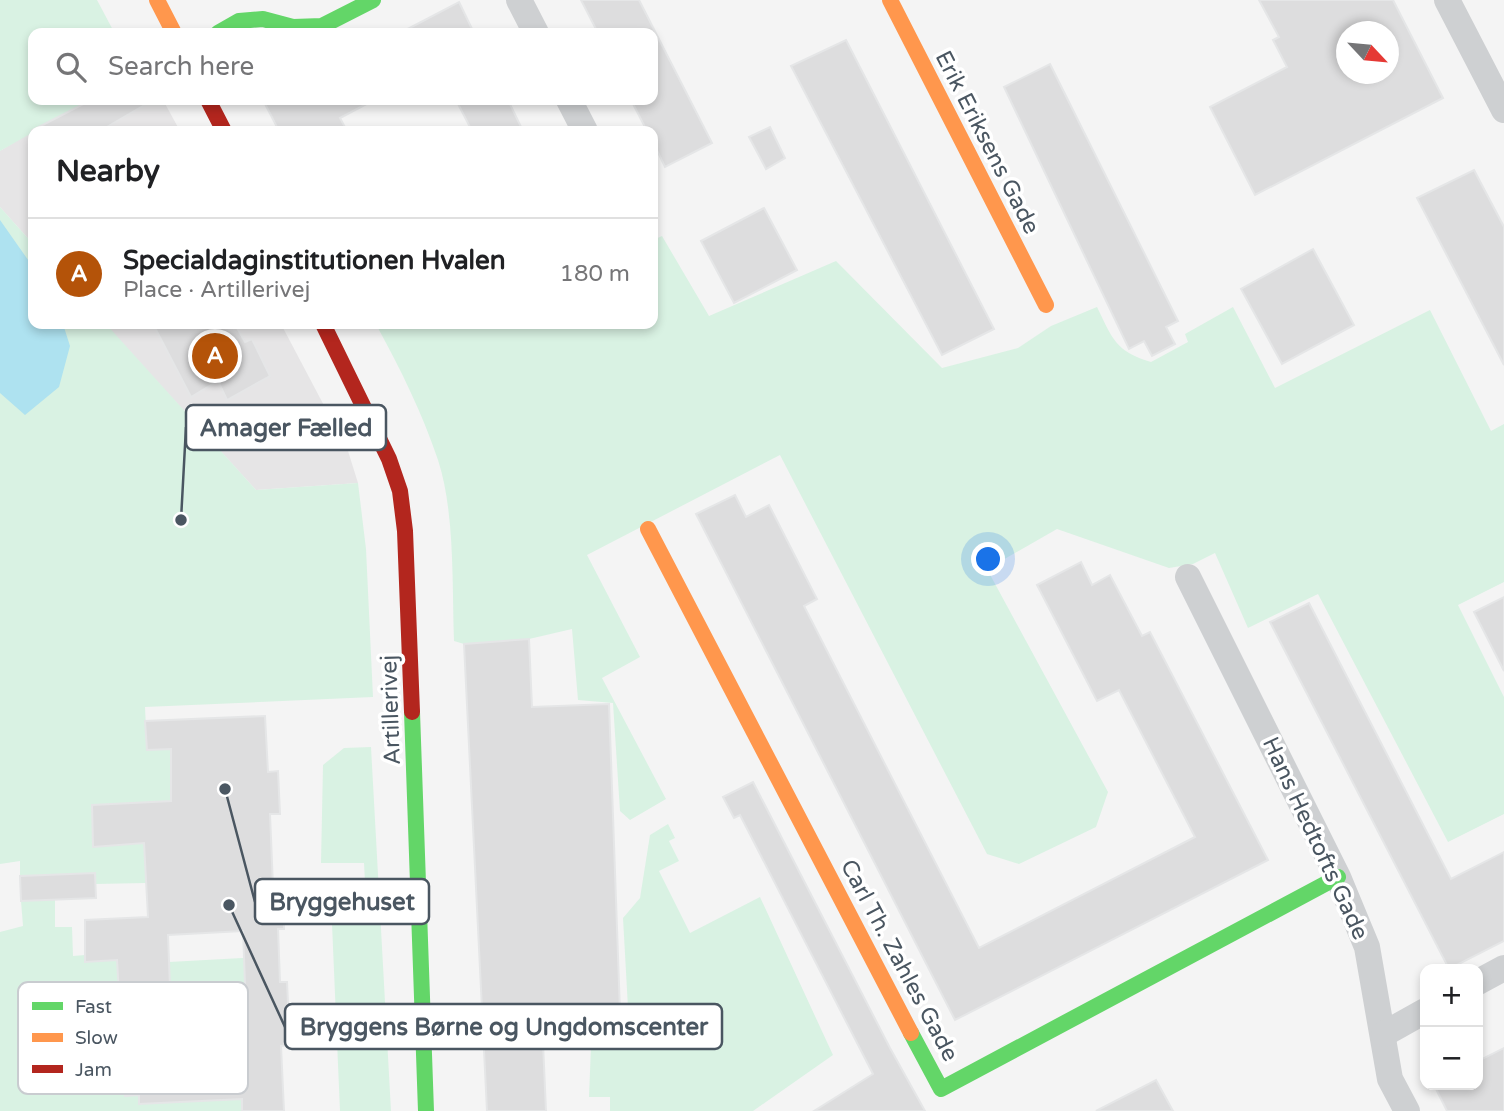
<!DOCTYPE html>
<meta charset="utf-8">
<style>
:root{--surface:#fff;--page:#f6f6f6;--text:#202124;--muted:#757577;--line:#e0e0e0;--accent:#b45309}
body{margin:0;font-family:"Varela Round",sans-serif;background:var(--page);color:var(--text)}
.controls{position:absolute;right:21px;bottom:21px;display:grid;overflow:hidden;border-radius:14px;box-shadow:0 4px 10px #0003}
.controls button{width:63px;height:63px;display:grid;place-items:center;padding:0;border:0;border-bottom:2px solid var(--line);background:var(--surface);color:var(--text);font:35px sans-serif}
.compass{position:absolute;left:1336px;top:21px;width:63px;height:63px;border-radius:50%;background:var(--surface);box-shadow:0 4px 10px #0003;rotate:116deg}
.you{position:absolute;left:989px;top:560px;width:24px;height:24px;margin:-18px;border:5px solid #fff;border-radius:50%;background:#1a73e8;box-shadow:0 0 0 10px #1a73e833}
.badge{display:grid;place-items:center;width:46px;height:46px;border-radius:50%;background:var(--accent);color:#fff;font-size:23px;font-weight:700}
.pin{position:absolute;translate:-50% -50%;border:4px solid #fff;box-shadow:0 2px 7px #0006}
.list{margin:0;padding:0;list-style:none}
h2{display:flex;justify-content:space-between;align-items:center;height:91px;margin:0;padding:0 28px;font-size:30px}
h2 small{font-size:23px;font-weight:400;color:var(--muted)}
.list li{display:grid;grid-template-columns:46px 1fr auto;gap:21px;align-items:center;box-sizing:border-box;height:112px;padding:0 28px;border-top:2px solid var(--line)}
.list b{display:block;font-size:26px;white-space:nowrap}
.list p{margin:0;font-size:23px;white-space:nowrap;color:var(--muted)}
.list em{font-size:23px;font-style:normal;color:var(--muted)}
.icon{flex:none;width:38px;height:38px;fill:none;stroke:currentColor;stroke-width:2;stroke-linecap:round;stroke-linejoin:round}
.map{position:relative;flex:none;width:1504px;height:1111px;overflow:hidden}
.search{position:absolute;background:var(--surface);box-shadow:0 4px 10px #0003;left:28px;top:28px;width:630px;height:77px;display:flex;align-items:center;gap:18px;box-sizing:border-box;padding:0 24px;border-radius:14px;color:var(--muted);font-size:26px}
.panel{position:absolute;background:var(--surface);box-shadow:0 4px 10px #0003;left:28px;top:126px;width:630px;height:203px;border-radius:14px}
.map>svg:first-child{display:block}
</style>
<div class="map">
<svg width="1504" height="1111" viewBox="0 0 1504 1111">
<rect width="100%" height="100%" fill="#f4f4f4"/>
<g fill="#e6e5e6">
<polygon points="90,100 163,100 180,131 33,131 33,244 0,207 0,151 36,129"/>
<polygon points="105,324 281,324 348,451 358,483 256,490"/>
</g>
<g fill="#d9f2e3">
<polygon points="0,0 97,0 114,32 126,30 128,33 33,33 33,100 90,100 0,151"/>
<polygon points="0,207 33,244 33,324 106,324 256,490 358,483 366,549 373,697 145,707 147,750 225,746 171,778 171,801 92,806 93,846 144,843 146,883 95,884 94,873 20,876 20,861 0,864"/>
<path d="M662,236L709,316L836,261L942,368L1018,348L1051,326L1097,307C1112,338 1116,352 1151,362L1188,342L1185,334L1233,307L1275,388L1430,310L1491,431L1504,424V582L1458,605L1504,697V814L1448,842L1318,594L1248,628L1215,553L1193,564L1169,568L1057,529L987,569L1108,792L1096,827L1019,864L987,854L780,455L587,555L640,657L602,678L666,799L630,820L620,811L613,703L578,700L572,629L529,639L464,644L454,641C452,585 455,512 438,460C423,415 401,370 378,328L388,324H653V240Z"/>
<polygon points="371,747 391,1111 340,1111 332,924 367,921 364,863 321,863 323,765 344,748"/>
<polygon points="668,824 675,838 669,841 679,861 659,871 690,933 760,897 833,1055 753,1111 610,1111 610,1097 589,1097 591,1046 630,1044 623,918 640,898 650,835"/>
<polygon points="55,900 55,927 72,927 73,956 85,955 86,962 169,957 169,962 261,957 262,983 118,989 119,1006 145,1005 124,1069 125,1096 139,1095 139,1104 229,1100 242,1095 242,1111 0,1111 0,932 23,926 21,901"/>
</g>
<polygon fill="#aee2f0" points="0,220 33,267 33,324 63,324 70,346 59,387 25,415 0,393"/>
<g fill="#ddddde" stroke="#e5e6e7" stroke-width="2" fill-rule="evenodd">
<polygon points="581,0 639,0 712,143 665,167 653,142 653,131 647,131 631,100 653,100 653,33 598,33"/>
<path d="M1259,0H1393L1443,98L1255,195L1210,107L1287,67L1273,40L1279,37ZM1347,32H1389V74H1347Z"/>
<polygon points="459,2 474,33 400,33"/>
<polygon points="846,40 994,329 942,355 791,66"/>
<polygon points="1050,64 1178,321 1166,327 1175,344 1152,356 1144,341 1129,349 1004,87"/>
<polygon points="91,100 153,100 100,131 31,131"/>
<polygon points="263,100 374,100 340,118 347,131 279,131"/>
<polygon points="456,100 508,100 523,131 472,131"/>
<polygon points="770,127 785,158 766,169 749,137"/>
<polygon points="1474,170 1504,227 1504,365 1417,198"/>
<polygon points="764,208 797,270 734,303 701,241"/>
<polygon points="1313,249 1354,325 1282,364 1241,289"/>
<polygon points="153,324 235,324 245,342 252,339 270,376 227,400 218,381 191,397"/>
<polygon points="735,495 746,517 769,505 817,599 804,606 979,948 1195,837 1119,690 1097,701 1037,585 1081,562 1092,585 1110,575 1142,636 1150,632 1268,860 955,1020 696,514"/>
<polygon points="1504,597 1504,671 1474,612"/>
<polygon points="1309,603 1451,879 1504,852 1504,941 1449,969 1270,622"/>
<polygon points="529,639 532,707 609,704 621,1040 543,1043 546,1111 487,1111 464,644"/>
<path d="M265,716L268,772L278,771L280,814H270L273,887H283L284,929H278L280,982H287L290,1045L281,1046L284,1111H242V1099L139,1104V1095L125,1096L117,960L85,962V920L148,917L144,843L93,847L92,805L171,801V749L147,750L145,721ZM243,931L245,984L170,987L168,935Z"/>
<polygon points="753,782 890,1048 925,1111 814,1111 873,1074 740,815 734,818 723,797"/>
<polygon points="95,873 96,898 21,901 20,876"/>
<polygon points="1504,1048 1504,1111 1447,1111 1434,1085 1478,1085 1478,1061"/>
<polygon points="1156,1080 1173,1111 1096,1111"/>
</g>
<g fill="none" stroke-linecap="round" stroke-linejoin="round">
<g stroke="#ced0d2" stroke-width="26">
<polyline points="519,0 536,33"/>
<polyline points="1447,0 1504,110"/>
<polyline points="569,100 585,131"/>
<polyline points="1188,577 1338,877 1367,947 1390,1079 1407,1111"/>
<polyline points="1478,982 1504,968"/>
<polyline points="1384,1034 1425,1011"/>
</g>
<g stroke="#63d668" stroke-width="16">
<polyline points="218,33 239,21 263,19 293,27 322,26 373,0"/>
<polyline points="412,712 426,1111"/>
<polyline points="911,1033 941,1089 1338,877"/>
</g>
<g stroke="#ff974d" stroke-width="16">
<polyline points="157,0 174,33"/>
<polyline points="890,0 1046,305"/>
<polyline points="648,529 911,1033"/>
</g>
<g stroke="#b3261e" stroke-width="16">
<polyline points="208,100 224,131"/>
<polyline points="323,324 389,459 400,491 405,531 412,712"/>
</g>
</g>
<g text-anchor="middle" stroke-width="7" stroke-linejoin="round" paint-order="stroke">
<g font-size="23" fill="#4a5661" stroke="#fff">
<text transform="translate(988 142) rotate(63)" y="8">Erik Eriksens Gade</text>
<text transform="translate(390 710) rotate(-92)" y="8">Artillerivej</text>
<text transform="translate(1316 838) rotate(65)" y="8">Hans Hedtofts Gade</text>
<text transform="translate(900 960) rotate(62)" y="8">Carl Th. Zahles Gade</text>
</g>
</g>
<rect x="18" y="982" width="230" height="112" rx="10" fill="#fff" stroke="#c9ccd0" stroke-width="2"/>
<rect x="32" y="1002" width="31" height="8" fill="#63d668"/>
<rect x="32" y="1033" width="31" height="9" fill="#ff974d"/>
<rect x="32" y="1065" width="31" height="8" fill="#b3261e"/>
<g font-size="19" fill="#4a5661">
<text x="75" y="1013">Fast</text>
<text x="75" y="1044">Slow</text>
<text x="75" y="1076">Jam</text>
</g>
<path fill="none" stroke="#4a5661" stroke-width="2.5" d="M181 520L186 427M225 789L255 902M229 905L285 1027"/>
<g fill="#4a5661" stroke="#fff" stroke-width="2.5">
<circle cx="181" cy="520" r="7"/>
<circle cx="225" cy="789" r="7"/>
<circle cx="229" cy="905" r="7"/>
</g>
<g fill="#fff" stroke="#4a5661" stroke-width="2.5">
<rect x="186" y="405" width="200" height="45" rx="7"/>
<rect x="255" y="879" width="174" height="45" rx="7"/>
<rect x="285" y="1004" width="437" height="45" rx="7"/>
</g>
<g font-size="24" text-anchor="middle" font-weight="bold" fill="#4a5661">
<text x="286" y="436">Amager Fælled</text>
<text x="342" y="910">Bryggehuset</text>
<text x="504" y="1035">Bryggens Børne og Ungdomscenter</text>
</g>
</svg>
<div class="controls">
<button>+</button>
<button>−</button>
</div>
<svg class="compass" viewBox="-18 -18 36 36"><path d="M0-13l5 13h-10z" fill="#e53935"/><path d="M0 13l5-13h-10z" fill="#757577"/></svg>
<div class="you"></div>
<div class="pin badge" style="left:215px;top:356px">A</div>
<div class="search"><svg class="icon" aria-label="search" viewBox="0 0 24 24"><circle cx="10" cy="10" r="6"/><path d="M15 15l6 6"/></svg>Search here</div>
<section class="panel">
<h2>Nearby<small></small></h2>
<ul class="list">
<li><span class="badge">A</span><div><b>Specialdaginstitutionen Hvalen</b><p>Place · Artillerivej</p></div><em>180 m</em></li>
</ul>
</section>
</div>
